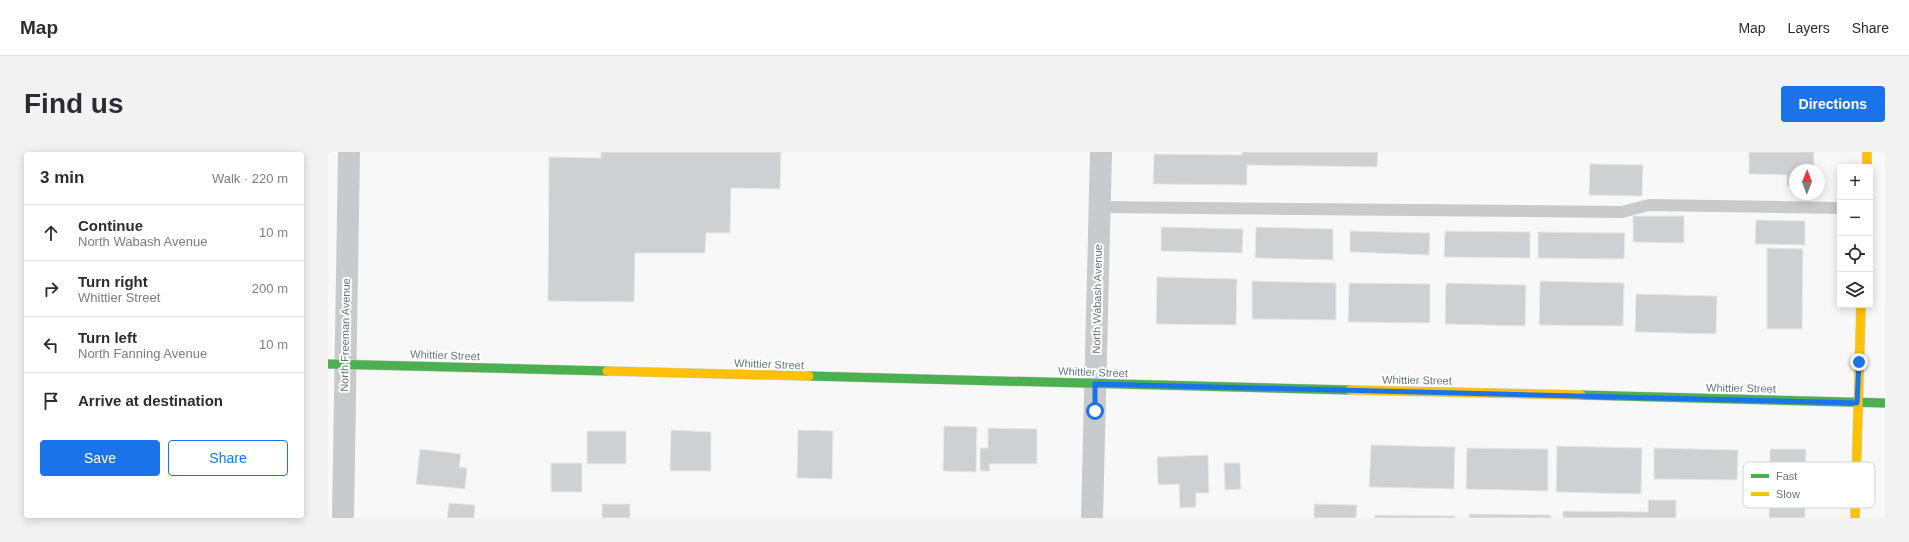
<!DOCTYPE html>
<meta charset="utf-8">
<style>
:root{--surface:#fff;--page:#f2f2f3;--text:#2b2b33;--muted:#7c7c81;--line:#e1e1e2;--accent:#1a73e8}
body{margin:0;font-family:Helvetica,sans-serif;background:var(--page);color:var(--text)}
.controls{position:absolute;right:12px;top:12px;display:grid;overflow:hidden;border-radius:4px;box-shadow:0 2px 10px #0003}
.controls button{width:36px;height:36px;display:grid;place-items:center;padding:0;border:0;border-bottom:1px solid var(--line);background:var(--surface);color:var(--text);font:20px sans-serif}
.compass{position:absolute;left:1461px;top:12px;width:36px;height:36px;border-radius:50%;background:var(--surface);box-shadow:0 2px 10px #0003;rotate:1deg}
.stop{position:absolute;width:12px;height:12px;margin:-9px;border:3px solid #1a73e8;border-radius:50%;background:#fff}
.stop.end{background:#1a73e8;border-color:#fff;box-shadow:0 1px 4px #0008}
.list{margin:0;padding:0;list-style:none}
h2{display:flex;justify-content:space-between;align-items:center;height:52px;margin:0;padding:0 16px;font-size:17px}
h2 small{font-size:13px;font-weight:400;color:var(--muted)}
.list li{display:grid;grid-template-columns:26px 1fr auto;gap:12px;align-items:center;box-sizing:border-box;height:56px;padding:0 16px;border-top:1px solid var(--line)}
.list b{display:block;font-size:15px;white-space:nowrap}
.list p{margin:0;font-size:13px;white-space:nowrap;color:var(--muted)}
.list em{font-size:13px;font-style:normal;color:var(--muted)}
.actions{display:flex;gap:8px;padding:12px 16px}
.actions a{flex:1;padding:9px 0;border:1px solid var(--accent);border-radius:4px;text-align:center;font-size:14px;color:var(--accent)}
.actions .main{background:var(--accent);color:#fff}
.icon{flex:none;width:22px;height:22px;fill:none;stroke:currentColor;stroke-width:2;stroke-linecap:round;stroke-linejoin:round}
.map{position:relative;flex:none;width:1557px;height:366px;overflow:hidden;border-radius:4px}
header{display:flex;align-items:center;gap:24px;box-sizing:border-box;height:56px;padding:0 20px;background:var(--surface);border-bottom:1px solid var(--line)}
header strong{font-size:19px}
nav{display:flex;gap:22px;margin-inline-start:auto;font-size:14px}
.intro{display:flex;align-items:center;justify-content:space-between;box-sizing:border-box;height:96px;padding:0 24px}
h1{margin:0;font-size:28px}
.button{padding:10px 18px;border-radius:4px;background:var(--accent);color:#fff;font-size:14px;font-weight:700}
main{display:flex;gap:24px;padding:0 24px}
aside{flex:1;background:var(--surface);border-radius:4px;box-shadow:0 2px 10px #0003}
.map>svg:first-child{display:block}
</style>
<header>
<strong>Map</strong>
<nav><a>Map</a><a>Layers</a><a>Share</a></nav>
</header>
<div class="intro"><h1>Find us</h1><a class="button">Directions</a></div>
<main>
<aside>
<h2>3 min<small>Walk · 220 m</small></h2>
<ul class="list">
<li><svg class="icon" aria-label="ahead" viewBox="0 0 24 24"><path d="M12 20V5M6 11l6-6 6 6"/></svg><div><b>Continue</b><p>North Wabash Avenue</p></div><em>10 m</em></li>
<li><svg class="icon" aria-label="right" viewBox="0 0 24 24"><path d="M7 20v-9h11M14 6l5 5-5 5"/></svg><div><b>Turn right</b><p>Whittier Street</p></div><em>200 m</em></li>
<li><svg class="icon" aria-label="left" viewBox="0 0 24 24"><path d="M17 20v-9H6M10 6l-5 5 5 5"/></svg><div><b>Turn left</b><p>North Fanning Avenue</p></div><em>10 m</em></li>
<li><svg class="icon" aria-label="arrive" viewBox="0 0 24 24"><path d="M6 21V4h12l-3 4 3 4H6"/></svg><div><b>Arrive at destination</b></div></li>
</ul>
<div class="actions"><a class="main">Save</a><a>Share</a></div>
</aside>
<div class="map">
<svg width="1557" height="366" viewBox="0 0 1557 366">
<rect width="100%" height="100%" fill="#f8f8f8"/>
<g fill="#ced0d1" stroke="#e8e8e7">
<polygon points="273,0 453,0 452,37 403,36 402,81 378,81 377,101 307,101 306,150 220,149 221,5 273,6"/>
<polygon points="914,0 1050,0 1049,15 919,13 919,33 825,32 826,2 914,3"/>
<polygon points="1421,0 1486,0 1486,18 1467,18 1467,34 1459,34 1459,23 1421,22"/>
<polygon points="1262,12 1315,13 1314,44 1261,43"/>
<polygon points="1305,64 1356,64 1356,91 1305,90"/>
<polygon points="1428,68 1477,69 1477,93 1427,92"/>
<polygon points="833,75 915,77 914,101 833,99"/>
<polygon points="928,75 1005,77 1005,108 927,106"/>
<polygon points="1022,79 1102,81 1101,103 1022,100"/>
<polygon points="1117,79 1202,80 1202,106 1116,105"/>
<polygon points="1210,80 1297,81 1296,107 1210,106"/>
<polygon points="1439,96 1475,97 1474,177 1439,177"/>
<polygon points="829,125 909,127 908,173 828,172"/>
<polygon points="924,129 1008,131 1008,168 924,167"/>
<polygon points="1212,129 1296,131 1295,174 1211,173"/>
<polygon points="1021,131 1102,132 1102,171 1020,170"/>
<polygon points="1118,131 1198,133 1197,174 1117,172"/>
<polygon points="1308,142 1389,144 1388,182 1307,180"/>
<polygon points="616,274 649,275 648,320 615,319"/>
<polygon points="660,276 709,277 709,312 661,312 662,319 652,319 652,296 660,296"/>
<polygon points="343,278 383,280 383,319 342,319"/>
<polygon points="470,278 505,279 504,327 469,326"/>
<rect x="259" y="279" width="39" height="33"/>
<polygon points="1043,293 1127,295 1126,337 1041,335"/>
<polygon points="1229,294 1314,296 1313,342 1228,340"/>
<polygon points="1139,296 1220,297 1220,339 1138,337"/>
<polygon points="1326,296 1410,298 1409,328 1326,327"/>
<polygon points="92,297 133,302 131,315 139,316 137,337 88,332"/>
<polygon points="1442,297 1478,297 1477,366 1441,366"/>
<polygon points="880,303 881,341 868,341 868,355 852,356 851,332 830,333 829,305"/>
<rect x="223" y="311" width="31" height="29"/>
<polygon points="896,311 912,311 913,337 897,338"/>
<polygon points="1320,348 1348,348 1348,366 1235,366 1235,359 1320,360"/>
<polygon points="121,351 147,353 146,366 119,366"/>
<rect x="274" y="352" width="28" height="14"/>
<polygon points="986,352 1029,353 1028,366 986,366"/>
<polygon points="1141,362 1223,363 1223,366 1141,366"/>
<polygon points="1047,363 1127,364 1127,366 1046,366"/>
</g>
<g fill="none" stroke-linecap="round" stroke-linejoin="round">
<defs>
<g id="fast">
<polyline points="0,212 279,219"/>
<polyline points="481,224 1022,238"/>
<polyline points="1253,243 1557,251"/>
</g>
<g id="slow">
<polyline points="1539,0 1539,15"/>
<polyline points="279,219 481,224"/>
<polyline points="1022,238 1253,243"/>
<polyline points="1527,366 1533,153"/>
</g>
</defs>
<use href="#fast" stroke="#d3d4d5" stroke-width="10"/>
<use href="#slow" stroke="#d3d4d5" stroke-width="10"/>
<polyline stroke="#c9cacb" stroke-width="12" points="771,55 1294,60 1321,53 1512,56"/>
<g stroke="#c9cacb" stroke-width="22">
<polyline points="15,366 21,0"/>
<polyline points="764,366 773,0"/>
</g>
<use href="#fast" stroke="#4caf50" stroke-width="9"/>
<use href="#slow" stroke="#ffc107" stroke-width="9"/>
</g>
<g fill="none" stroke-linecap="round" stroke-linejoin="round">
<polyline stroke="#1a73e8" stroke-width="5" points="767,259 767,232 1529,251 1531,210"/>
</g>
<g text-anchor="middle" stroke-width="4" stroke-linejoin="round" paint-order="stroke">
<g font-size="11" fill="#66757e" stroke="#fff">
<text transform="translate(769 147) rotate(-89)" y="4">North Wabash Avenue</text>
<text transform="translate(17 183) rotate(-89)" y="4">North Freeman Avenue</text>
<text transform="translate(117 203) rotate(2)" y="4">Whittier Street</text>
<text transform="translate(441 212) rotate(2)" y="4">Whittier Street</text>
<text transform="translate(765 220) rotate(2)" y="4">Whittier Street</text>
<text transform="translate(1089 228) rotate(1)" y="4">Whittier Street</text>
<text transform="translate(1413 236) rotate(1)" y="4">Whittier Street</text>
</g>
</g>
<rect x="1415" y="310" width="132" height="46" rx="6" fill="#fff" stroke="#d1d6d8" stroke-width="1"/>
<rect x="1423" y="322" width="18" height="4" fill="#4caf50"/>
<rect x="1423" y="340" width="18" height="4" fill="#ffc107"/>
<g font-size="11" fill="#66757e">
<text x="1448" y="328">Fast</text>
<text x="1448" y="346">Slow</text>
</g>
</svg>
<div class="controls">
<button>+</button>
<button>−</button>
<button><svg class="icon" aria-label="locate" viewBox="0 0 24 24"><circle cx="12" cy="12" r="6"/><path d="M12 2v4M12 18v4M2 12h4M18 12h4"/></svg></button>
<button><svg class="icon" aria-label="layers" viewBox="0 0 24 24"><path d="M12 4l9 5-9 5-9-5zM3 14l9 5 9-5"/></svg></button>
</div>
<svg class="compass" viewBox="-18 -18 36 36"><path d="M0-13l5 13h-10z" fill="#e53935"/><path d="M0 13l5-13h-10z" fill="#7c7c81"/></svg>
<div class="stop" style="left:767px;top:259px"></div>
<div class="stop end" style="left:1531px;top:210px"></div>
</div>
</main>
